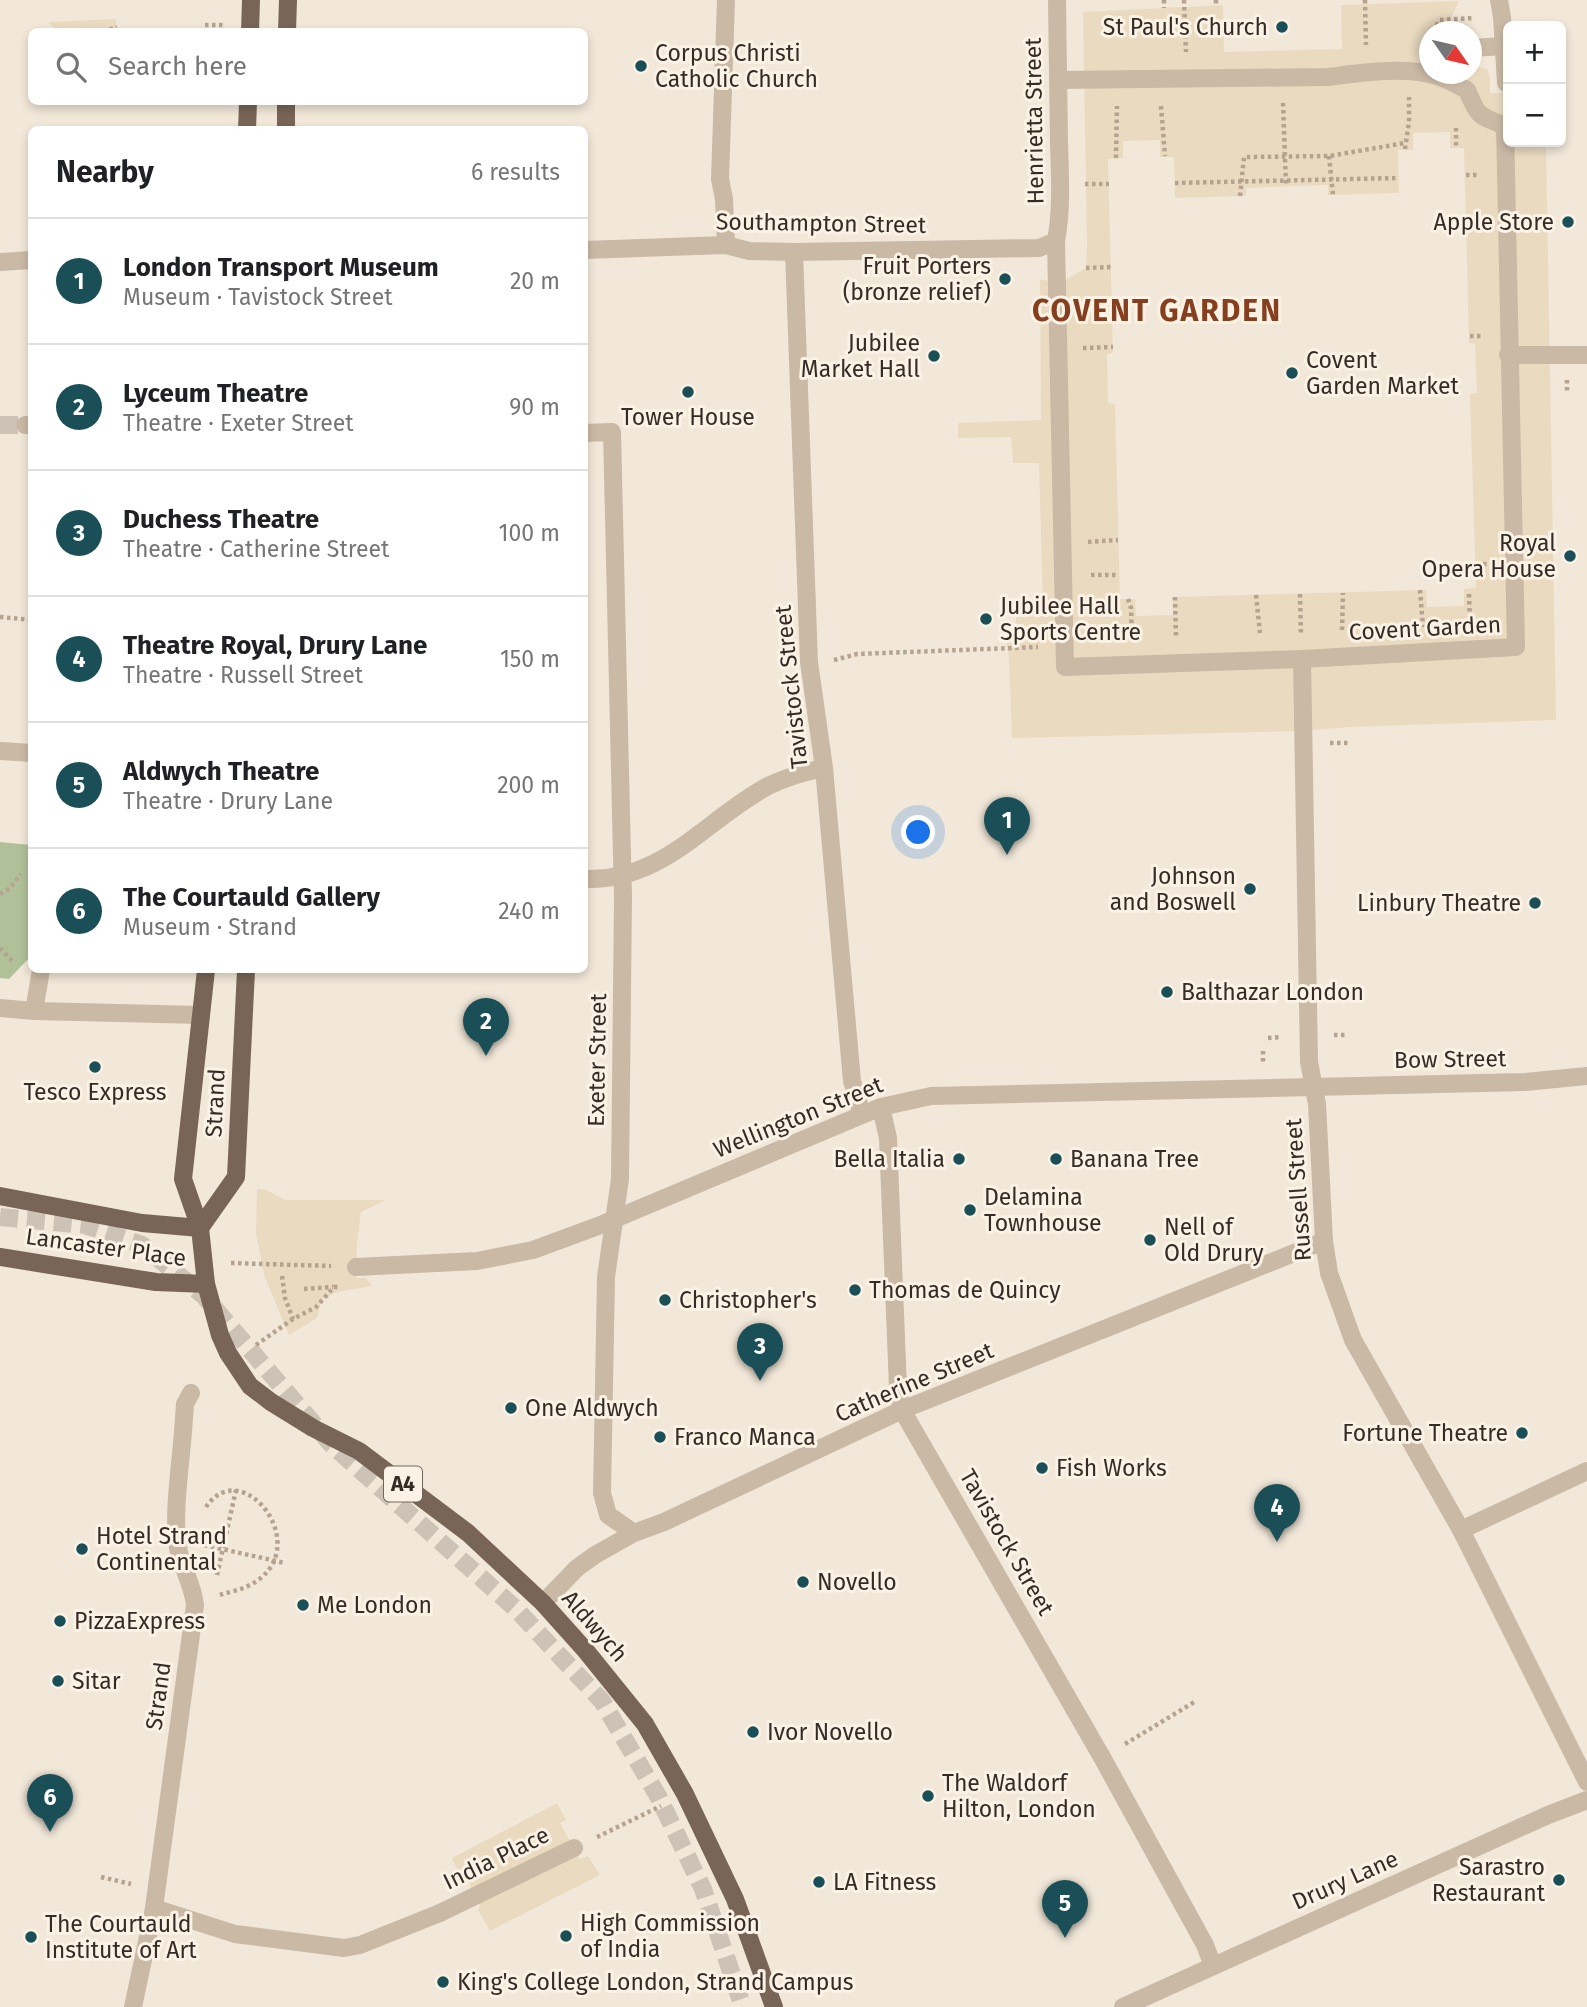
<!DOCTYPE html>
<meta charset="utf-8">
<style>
:root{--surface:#fff;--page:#f6f6f6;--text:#202124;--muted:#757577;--line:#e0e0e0;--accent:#1b4f58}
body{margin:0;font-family:"Fira Sans",sans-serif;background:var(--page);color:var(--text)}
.controls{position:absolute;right:21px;top:21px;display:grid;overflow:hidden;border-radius:10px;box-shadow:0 4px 10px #0003}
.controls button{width:63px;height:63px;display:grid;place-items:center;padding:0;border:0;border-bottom:2px solid var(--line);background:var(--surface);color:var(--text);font:35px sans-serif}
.compass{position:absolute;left:1419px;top:21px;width:63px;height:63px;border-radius:50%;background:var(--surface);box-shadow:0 4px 10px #0003;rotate:124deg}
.you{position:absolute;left:919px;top:833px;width:24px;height:24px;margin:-18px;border:5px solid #fff;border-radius:50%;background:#1a73e8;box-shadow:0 0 0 10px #1a73e833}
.badge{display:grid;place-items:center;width:46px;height:46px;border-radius:50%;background:var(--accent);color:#fff;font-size:23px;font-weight:700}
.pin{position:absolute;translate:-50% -58px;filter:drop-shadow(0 2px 4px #0008)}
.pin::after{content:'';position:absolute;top:37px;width:24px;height:21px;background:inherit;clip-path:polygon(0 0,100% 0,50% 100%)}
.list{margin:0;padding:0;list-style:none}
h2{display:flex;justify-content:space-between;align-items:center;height:91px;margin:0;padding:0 28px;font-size:30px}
h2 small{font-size:23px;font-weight:400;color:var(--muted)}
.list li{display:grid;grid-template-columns:46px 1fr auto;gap:21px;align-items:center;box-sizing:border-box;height:126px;padding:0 28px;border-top:2px solid var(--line)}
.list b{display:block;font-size:26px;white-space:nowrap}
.list p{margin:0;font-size:23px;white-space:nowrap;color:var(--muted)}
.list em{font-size:23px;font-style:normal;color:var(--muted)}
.icon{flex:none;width:38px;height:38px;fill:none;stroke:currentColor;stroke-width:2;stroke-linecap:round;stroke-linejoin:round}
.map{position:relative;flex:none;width:1587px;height:2007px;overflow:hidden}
.search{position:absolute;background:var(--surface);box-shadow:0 4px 10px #0003;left:28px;top:28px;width:560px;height:77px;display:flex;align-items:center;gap:18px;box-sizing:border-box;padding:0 24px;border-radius:10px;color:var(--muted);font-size:26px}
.panel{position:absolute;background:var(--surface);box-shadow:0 4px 10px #0003;left:28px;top:126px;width:560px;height:847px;border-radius:10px}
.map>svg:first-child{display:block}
</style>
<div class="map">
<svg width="1587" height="2007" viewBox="0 0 1587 2007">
<rect width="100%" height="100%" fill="#f2e8d9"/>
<polygon fill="#b0c199" points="0,842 31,845 31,949 30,957 9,979 0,978"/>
<g fill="#eadbc0" fill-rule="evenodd">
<path d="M1459,1L1451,18V31L1430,32V74H1472V66L1487,69L1490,77V93H1508V142H1546L1556,720L1349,727L1302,731L1012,738L1009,658L1005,635L1016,634V607L1043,605L1039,463H1013L1011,437L958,438V423L1041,420L1040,279L1058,284L1086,268L1087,246L1083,12L1223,5L1224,52L1342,49L1341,5ZM1450,132V148H1464L1469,343L1475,344L1477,393L1470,394L1476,588L1464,589V606L1427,607L1426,590L1172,597L1173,615L1136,616L1135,599H1120L1115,404L1108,403L1107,354L1113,353L1108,159L1123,158V141L1160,140V157H1174L1175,198L1246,196V188L1328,185V195L1399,193L1398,150H1413V133Z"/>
<polygon points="116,19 116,32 58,31 48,22"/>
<polygon points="257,1189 266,1190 285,1200 386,1200 361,1212 357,1243 356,1278 366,1278 372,1286 337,1292 322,1299 317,1318 289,1335 264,1275 256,1233"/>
<polygon points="557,1803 566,1820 560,1823 580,1859 588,1856 600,1875 490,1931 478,1910 480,1905 463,1872 457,1869 452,1858"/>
</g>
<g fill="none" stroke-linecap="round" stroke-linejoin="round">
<polyline stroke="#ccc2b5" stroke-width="18" stroke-dasharray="18 9" stroke-linecap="butt" points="0,425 25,425"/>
<polyline stroke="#ccc2b5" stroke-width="18" stroke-dasharray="18 9" stroke-linecap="butt" points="0,1217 85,1225 142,1245 203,1295 331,1444 516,1609 602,1701 658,1796 703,1889 743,2007"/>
<g stroke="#b6a38f" stroke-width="4.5" stroke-dasharray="3.5 3.5" stroke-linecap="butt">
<polyline points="1164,0 1164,8"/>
<polyline points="1184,0 1186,52"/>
<polyline points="1216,0 1216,6"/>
<polyline points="1365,0 1366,45"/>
<polyline points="205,25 225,25"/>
<polyline points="103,32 117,27"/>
<polyline points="1434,32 1439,20 1474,18"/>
<polyline points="1283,103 1286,186"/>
<polyline points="1161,106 1165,156"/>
<polyline points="1456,128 1456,148"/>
<polyline points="1405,149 1409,122 1409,97"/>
<polyline points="1329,156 1333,195"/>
<polyline points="1116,158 1117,106"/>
<polyline points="1466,175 1480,175"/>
<polyline points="1175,183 1398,178"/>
<polyline points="1085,184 1109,184"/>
<polyline points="1240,196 1244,157 1329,156 1405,143"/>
<polyline points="1086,268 1111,267"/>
<polyline points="1470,336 1483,336"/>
<polyline points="1083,348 1113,347"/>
<polyline points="1567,380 1567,393"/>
<polyline points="1088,542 1118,540"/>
<polyline points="1476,564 1489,564"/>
<polyline points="1091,575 1118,575"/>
<polyline points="1420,590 1423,627"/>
<polyline points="1300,594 1301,634"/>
<polyline points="1469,594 1470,625"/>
<polyline points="1256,595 1260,633"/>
<polyline points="1175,597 1176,637"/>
<polyline points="1128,599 1131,608 1132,639"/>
<polyline points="0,617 32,620"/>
<polyline points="1342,630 1343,593"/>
<polyline points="834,660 857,654 1038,647"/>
<polyline points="1330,743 1350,743"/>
<polyline points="0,894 10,888 21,874"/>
<polyline points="0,948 14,963"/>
<polyline points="1334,1035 1346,1035"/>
<polyline points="1268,1038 1282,1037"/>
<polyline points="1263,1051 1263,1063"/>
<polyline points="231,1263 331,1266"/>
<polyline points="282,1276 285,1298 293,1319"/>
<polyline points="304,1289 333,1287"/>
<polyline points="256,1345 293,1319 316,1307 334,1287 339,1287"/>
<path d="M206,1507C243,1452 318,1550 250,1585C241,1590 229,1592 219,1595"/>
<polyline points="204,1545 285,1563"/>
<polyline points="217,1575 236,1490"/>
<polyline points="1125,1744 1196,1701"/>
<polyline points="597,1837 661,1806"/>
<polyline points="101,1877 131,1884"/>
</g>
<g stroke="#cab9a5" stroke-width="18">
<polyline points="0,262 32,260"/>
<polyline points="34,1011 41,970"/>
<polyline points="154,1908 235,1934 344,1948 360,1945 440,1913"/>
</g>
<g stroke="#cab9a5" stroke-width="18">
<polyline points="726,0 720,179 724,199 726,245"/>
<path d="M1057,0C1058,48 1058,95 1059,143C1060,175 1062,209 1056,241L1065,667L1302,659L1516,647L1505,126C1478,115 1478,117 1467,90C1457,85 1448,79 1437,76C1406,66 1360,73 1328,77L1058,80"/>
<polyline points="1499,0 1502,17 1506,83"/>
<polyline points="1472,48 1503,46"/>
<polyline points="584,250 726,245 749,251 794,252 1039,248 1056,241"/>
<polyline points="794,252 809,662 824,768 852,1081 862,1114"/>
<polyline points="1508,355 1587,355"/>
<polyline points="25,425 32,425"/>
<polyline points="584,433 612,432 623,898 620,1179 606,1277 602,1493 608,1515 634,1533"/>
<polyline points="1302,659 1309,1062 1317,1104 1324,1241 1329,1273 1353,1340 1461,1530 1587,1782"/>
<polyline points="0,751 32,753"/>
<path d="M584,879C663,882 705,820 768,786C787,777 804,772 824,768"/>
<polyline points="0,1008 34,1011 201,1015"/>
<polyline points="881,1107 888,1138 898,1388 902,1410 1103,1759 1205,1945 1213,1966"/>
<polyline points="356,1267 477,1261 533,1250 598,1226 881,1107 931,1096 1525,1082 1587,1076"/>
<polyline points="1461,1530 1587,1471"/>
<polyline points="543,1603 577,1568 595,1555 634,1533 664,1522 902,1410 1324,1241"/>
<polyline points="440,1913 574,1848"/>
<path d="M133,2007L154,1908L195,1605C193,1585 182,1568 178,1548C172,1512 182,1457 184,1418L185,1404L191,1393"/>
<polyline points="1123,2007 1548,1815 1587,1800"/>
</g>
<g stroke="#786557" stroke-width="18">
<polyline points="250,32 251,0"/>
<polyline points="287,32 288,0"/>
<polyline points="286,102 286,130"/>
<polyline points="247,130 248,102"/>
<polyline points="206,970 183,1179 200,1228 206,1284 220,1335 228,1353 250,1386 271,1402 313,1428 359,1451 468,1533 543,1603 586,1651 645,1724 685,1794 735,1899 774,2007"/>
<polyline points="0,1196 142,1223 200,1228"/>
<polyline points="200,1228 236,1177 246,970"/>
<polyline points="0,1257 156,1282 206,1284"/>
</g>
</g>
<g fill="#1b4f58" stroke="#faf2e5" stroke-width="2.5">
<circle cx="1282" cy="27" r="7"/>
<circle cx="641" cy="66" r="7"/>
<circle cx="1568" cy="222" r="7"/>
<circle cx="1005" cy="279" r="7"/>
<circle cx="934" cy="356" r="7"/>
<circle cx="1292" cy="373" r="7"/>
<circle cx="688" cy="392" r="7"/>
<circle cx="1570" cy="556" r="7"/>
<circle cx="986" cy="619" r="7"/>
<circle cx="1250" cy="889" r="7"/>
<circle cx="1535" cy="903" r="7"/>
<circle cx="1167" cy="992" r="7"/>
<circle cx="95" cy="1067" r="7"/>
<circle cx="959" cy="1159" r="7"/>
<circle cx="1056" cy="1159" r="7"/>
<circle cx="970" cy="1210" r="7"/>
<circle cx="1150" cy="1240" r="7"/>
<circle cx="855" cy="1290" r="7"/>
<circle cx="665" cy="1300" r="7"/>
<circle cx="511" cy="1408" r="7"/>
<circle cx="1522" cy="1433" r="7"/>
<circle cx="660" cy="1437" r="7"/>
<circle cx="1042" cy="1468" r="7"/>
<circle cx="82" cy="1549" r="7"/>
<circle cx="803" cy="1582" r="7"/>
<circle cx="303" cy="1605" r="7"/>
<circle cx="60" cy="1621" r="7"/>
<circle cx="58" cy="1681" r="7"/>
<circle cx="753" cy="1732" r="7"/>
<circle cx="928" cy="1796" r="7"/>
<circle cx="1559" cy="1880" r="7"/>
<circle cx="819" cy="1882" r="7"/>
<circle cx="566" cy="1936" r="7"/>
<circle cx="31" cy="1937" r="7"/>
<circle cx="443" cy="1982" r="7"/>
</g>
<g text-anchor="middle" stroke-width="6" stroke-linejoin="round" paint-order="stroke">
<rect fill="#faf2e5" stroke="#71675f" stroke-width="2" x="384" y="1466.5" width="38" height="35" rx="5"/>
<g font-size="21" font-weight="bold" fill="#362c26">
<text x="403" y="1491">A4</text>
</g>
<g font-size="23" fill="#362c26" stroke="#faf2e5" text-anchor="start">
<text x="1268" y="35" text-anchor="end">St Paul's Church</text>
<text x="655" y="61">Corpus Christi<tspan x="655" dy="26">Catholic Church</tspan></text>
<text x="1554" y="230" text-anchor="end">Apple Store</text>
<text x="991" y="274" text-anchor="end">Fruit Porters<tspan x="991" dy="26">(bronze relief)</tspan></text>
<text x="920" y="351" text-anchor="end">Jubilee<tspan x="920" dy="26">Market Hall</tspan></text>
<text x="1306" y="368">Covent<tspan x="1306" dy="26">Garden Market</tspan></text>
<text x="688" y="425" text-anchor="middle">Tower House</text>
<text x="1556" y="551" text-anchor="end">Royal<tspan x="1556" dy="26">Opera House</tspan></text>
<text x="1000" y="614">Jubilee Hall<tspan x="1000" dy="26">Sports Centre</tspan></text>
<text x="1236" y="884" text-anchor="end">Johnson<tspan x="1236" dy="26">and Boswell</tspan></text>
<text x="1521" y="911" text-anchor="end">Linbury Theatre</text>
<text x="1181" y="1000">Balthazar London</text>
<text x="95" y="1100" text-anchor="middle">Tesco Express</text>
<text x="945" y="1167" text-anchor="end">Bella Italia</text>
<text x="1070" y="1167">Banana Tree</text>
<text x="984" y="1205">Delamina<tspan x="984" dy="26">Townhouse</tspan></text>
<text x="1164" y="1235">Nell of<tspan x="1164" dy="26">Old Drury</tspan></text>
<text x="869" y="1298">Thomas de Quincy</text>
<text x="679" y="1308">Christopher's</text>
<text x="525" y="1416">One Aldwych</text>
<text x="1508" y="1441" text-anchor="end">Fortune Theatre</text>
<text x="674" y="1445">Franco Manca</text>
<text x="1056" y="1476">Fish Works</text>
<text x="96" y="1544">Hotel Strand<tspan x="96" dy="26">Continental</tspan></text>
<text x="817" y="1590">Novello</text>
<text x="317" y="1613">Me London</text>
<text x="74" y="1629">PizzaExpress</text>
<text x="72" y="1689">Sitar</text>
<text x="767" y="1740">Ivor Novello</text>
<text x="942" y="1791">The Waldorf<tspan x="942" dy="26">Hilton, London</tspan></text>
<text x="1545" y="1875" text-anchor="end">Sarastro<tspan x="1545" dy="26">Restaurant</tspan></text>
<text x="833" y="1890">LA Fitness</text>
<text x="580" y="1931">High Commission<tspan x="580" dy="26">of India</tspan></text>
<text x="45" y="1932">The Courtauld<tspan x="45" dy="26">Institute of Art</tspan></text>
<text x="457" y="1990">King's College London, Strand Campus</text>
</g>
<g font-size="23" fill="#362c26" stroke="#faf2e5">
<text transform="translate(1034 121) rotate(-91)" y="8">Henrietta Street</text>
<text transform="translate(821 223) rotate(1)" y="8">Southampton Street</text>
<text transform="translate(1425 628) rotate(-3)" y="8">Covent Garden</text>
<text transform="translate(791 687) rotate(-96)" y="8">Tavistock Street</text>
<text transform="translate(1450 1059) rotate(-1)" y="8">Bow Street</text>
<text transform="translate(597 1060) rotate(-89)" y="8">Exeter Street</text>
<text transform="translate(215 1103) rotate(-87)" y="8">Strand</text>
<text transform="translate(798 1117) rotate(-22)" y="8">Wellington Street</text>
<text transform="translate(1298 1190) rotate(-94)" y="8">Russell Street</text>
<text transform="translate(106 1247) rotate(8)" y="8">Lancaster Place</text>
<text transform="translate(914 1382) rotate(-23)" y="8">Catherine Street</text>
<text transform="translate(1007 1542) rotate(60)" y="8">Tavistock Street</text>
<text transform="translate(595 1626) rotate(49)" y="8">Aldwych</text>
<text transform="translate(158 1696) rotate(-82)" y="8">Strand</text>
<text transform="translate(496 1858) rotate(-26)" y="8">India Place</text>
<text transform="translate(1345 1880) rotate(-24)" y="8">Drury Lane</text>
</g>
<g font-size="30" font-weight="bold" letter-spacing="2" fill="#863f1e" stroke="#faf2e5">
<text x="1157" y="321">COVENT GARDEN</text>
</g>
</g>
</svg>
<div class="controls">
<button>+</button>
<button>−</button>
</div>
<svg class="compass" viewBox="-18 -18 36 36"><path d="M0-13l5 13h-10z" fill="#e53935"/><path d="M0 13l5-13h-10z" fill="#757577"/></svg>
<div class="you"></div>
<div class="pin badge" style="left:1007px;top:855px">1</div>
<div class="pin badge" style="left:486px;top:1056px">2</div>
<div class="pin badge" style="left:760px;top:1381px">3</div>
<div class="pin badge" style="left:1277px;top:1542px">4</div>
<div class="pin badge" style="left:1065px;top:1938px">5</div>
<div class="pin badge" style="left:50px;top:1832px">6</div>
<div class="search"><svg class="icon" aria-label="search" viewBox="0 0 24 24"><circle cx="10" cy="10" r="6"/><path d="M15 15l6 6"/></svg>Search here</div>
<section class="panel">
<h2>Nearby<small>6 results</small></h2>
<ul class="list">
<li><span class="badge">1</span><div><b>London Transport Museum</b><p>Museum · Tavistock Street</p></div><em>20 m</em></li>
<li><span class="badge">2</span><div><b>Lyceum Theatre</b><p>Theatre · Exeter Street</p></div><em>90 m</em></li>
<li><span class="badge">3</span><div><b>Duchess Theatre</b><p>Theatre · Catherine Street</p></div><em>100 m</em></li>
<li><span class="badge">4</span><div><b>Theatre Royal, Drury Lane</b><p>Theatre · Russell Street</p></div><em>150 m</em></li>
<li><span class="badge">5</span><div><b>Aldwych Theatre</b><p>Theatre · Drury Lane</p></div><em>200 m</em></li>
<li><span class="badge">6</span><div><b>The Courtauld Gallery</b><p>Museum · Strand</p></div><em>240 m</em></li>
</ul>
</section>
</div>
